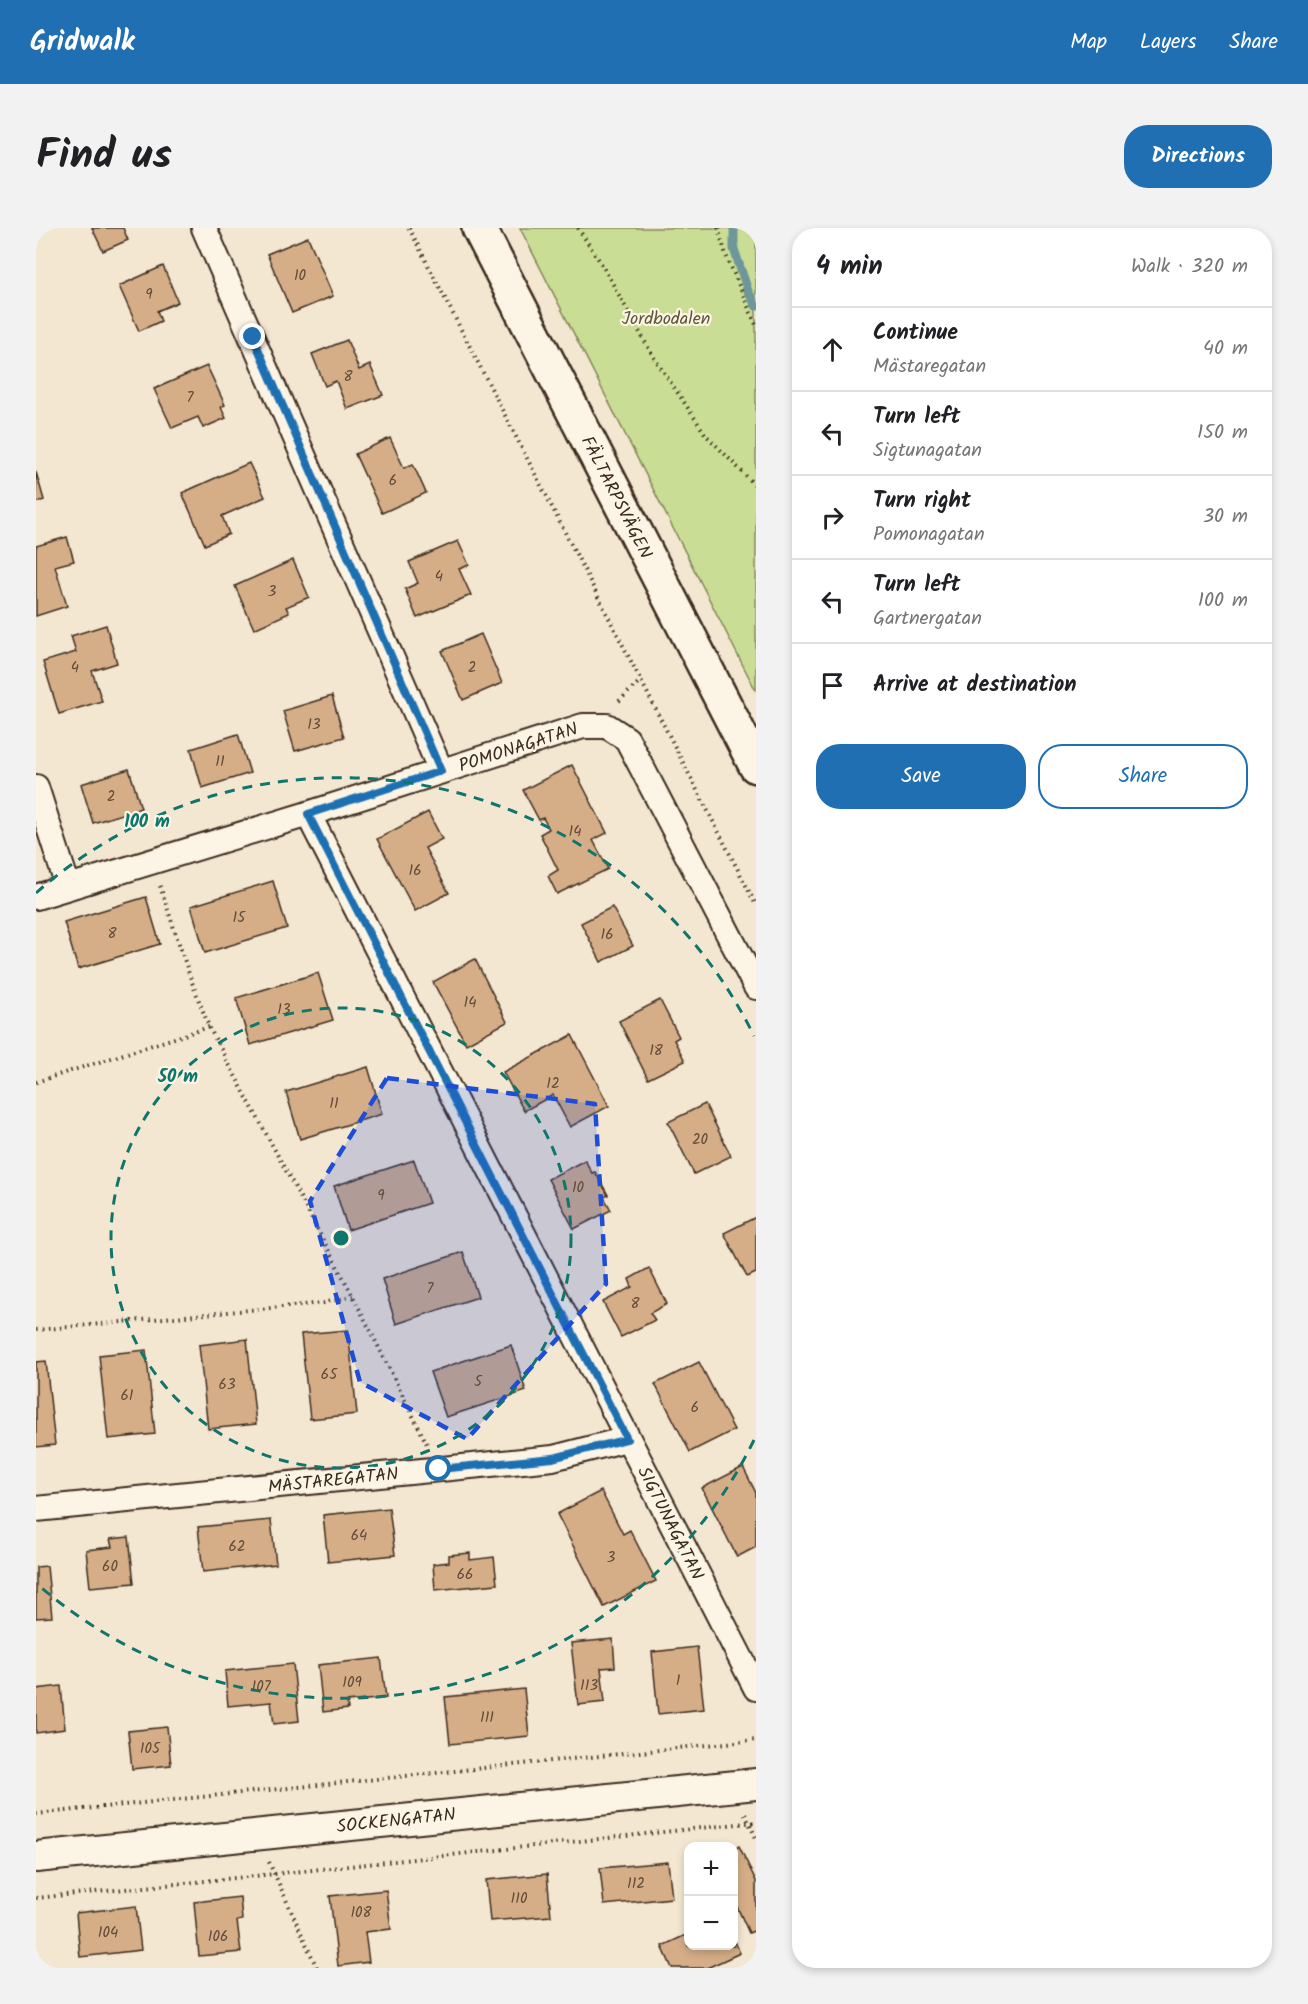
<!DOCTYPE html>
<meta charset="utf-8">
<style>
:root{--surface:#fff;--page:#f2f2f2;--text:#202124;--muted:#757577;--line:#e0e0e0;--accent:#1f6fb2}
body{margin:0;font-family:Kalam,sans-serif;background:var(--page);color:var(--text)}
.controls{position:absolute;right:18px;bottom:18px;display:grid;overflow:hidden;border-radius:12px;box-shadow:0 3px 9px #0003}
.controls button{width:54px;height:54px;display:grid;place-items:center;padding:0;border:0;border-bottom:2px solid var(--line);background:var(--surface);color:var(--text);font:30px sans-serif}
.stop{position:absolute;width:18px;height:18px;margin:-14px;border:4px solid #1f6fb2;border-radius:50%;background:#fff}
.stop.end{background:#1f6fb2;border-color:#fff;box-shadow:0 2px 6px #0008}
.list{margin:0;padding:0;list-style:none}
h2{display:flex;justify-content:space-between;align-items:center;height:78px;margin:0;padding:0 24px;font-size:26px}
h2 small{font-size:20px;font-weight:400;color:var(--muted)}
.list li{display:grid;grid-template-columns:39px 1fr auto;gap:18px;align-items:center;box-sizing:border-box;height:84px;padding:0 24px;border-top:2px solid var(--line)}
.list b{display:block;font-size:22px;white-space:nowrap}
.list p{margin:0;font-size:20px;white-space:nowrap;color:var(--muted)}
.list em{font-size:20px;font-style:normal;color:var(--muted)}
.actions{display:flex;gap:12px;padding:18px 24px}
.actions a{flex:1;padding:14px 0;border:2px solid var(--accent);border-radius:24px;text-align:center;font-size:21px;color:var(--accent)}
.actions .main{background:var(--accent);color:#fff}
.icon{flex:none;width:33px;height:33px;fill:none;stroke:currentColor;stroke-width:2;stroke-linecap:round;stroke-linejoin:round}
.map{position:relative;flex:none;width:720px;height:1740px;overflow:hidden;border-radius:24px}
header{display:flex;align-items:center;gap:36px;box-sizing:border-box;height:84px;padding:0 30px;background:var(--accent);color:#fff}
header strong{font-size:28px}
nav{display:flex;gap:33px;margin-inline-start:auto;font-size:21px}
.intro{display:flex;align-items:center;justify-content:space-between;box-sizing:border-box;height:144px;padding:0 36px}
h1{margin:0;font-size:42px}
.button{padding:15px 27px;border-radius:24px;background:var(--accent);color:#fff;font-size:21px;font-weight:700}
main{display:flex;gap:36px;padding:0 36px}
aside{flex:1;background:var(--surface);border-radius:24px;box-shadow:0 3px 9px #0003}
.map>svg:first-child{display:block}
</style>
<header>
<strong>Gridwalk</strong>
<nav><a>Map</a><a>Layers</a><a>Share</a></nav>
</header>
<div class="intro"><h1>Find us</h1><a class="button">Directions</a></div>
<main>
<div class="map">
<svg width="720" height="1740" viewBox="0 0 720 1740">
<rect width="100%" height="100%" fill="#f4e7d2"/>
<filter id="ink" filterUnits="userSpaceOnUse"><feTurbulence type="fractalNoise" baseFrequency=".0167" numOctaves="2"/><feDisplacementMap in="SourceGraphic" scale="12" xChannelSelector="R" yChannelSelector="G"/><feConvolveMatrix kernelMatrix="1 2 1 2 8 2 1 2 1" color-interpolation-filters="sRGB"/></filter>
<g filter="url(#ink)">
<polygon fill="#c9de94" stroke="#828459" stroke-width="1.5" points="484,0 720,0 720,463"/>
<g fill="none" stroke-linecap="round" stroke-linejoin="round">
<polyline stroke="#6e979a" stroke-width="9" points="698,0 698,21 712,63 720,78"/>
</g>
<g fill="#d5ae87" stroke="#3b2a1e" stroke-width="1.5">
<polygon points="56,0 87,0 92,12 67,23"/>
<polygon points="272,9 297,68 256,85 231,26"/>
<polygon points="127,38 142,74 121,83 125,93 103,103 83,58"/>
<polygon points="311,112 323,142 334,137 347,167 311,181 300,153 289,158 276,126"/>
<polygon points="171,138 189,177 185,179 190,190 167,200 162,189 136,200 118,161"/>
<polygon points="354,210 368,240 377,236 390,265 346,285 319,226"/>
<polygon points="213,235 229,269 186,288 193,306 169,317 146,265"/>
<polygon points="0,244 8,272 0,275"/>
<polygon points="31,309 38,333 19,338 31,378 0,388 0,318"/>
<polygon points="422,313 433,337 423,341 435,367 381,390 369,361 382,355 373,334"/>
<polygon points="257,332 273,369 250,379 253,385 218,401 199,358"/>
<polygon points="70,397 81,435 56,443 66,473 23,486 7,434 40,424 35,408"/>
<polygon points="445,406 466,455 427,472 406,423"/>
<polygon points="296,468 308,509 259,523 247,483"/>
<polygon points="202,506 214,545 166,560 155,521"/>
<polygon points="536,537 571,605 557,612 572,641 521,666 512,648 522,642 504,606 513,601 507,590 503,592 487,562"/>
<polygon points="93,541 105,580 57,595 45,556"/>
<polygon points="392,584 406,611 389,620 413,665 379,683 341,611"/>
<polygon points="237,653 251,700 169,725 155,678"/>
<polygon points="110,669 124,716 42,741 28,694"/>
<polygon points="576,679 597,718 565,734 545,695"/>
<polygon points="439,731 471,794 430,816 397,754"/>
<polygon points="282,745 297,792 214,817 200,770"/>
<polygon points="624,772 643,809 638,812 649,833 612,851 583,793"/>
<polygon points="536,807 573,878 534,899 517,867 488,883 467,844"/>
<polygon points="332,839 346,886 264,911 250,864"/>
<polygon points="669,876 695,928 658,946 632,894"/>
<polygon points="378,932 393,975 312,1002 298,958"/>
<polygon points="549,932 556,945 559,944 572,967 568,969 575,982 538,1001 512,951"/>
<polygon points="720,989 720,1045 711,1049 688,1005"/>
<polygon points="427,1024 442,1069 360,1096 346,1051"/>
<polygon points="613,1040 631,1076 614,1085 619,1092 585,1109 567,1074 596,1059 593,1051"/>
<polygon points="312,1102 321,1186 274,1191 265,1106"/>
<polygon points="211,1111 220,1196 172,1201 163,1117"/>
<polygon points="475,1117 490,1163 410,1189 394,1144"/>
<polygon points="110,1122 119,1206 72,1211 63,1127"/>
<polygon points="10,1133 19,1217 0,1219 0,1134"/>
<polygon points="663,1134 698,1202 654,1224 619,1156"/>
<polygon points="707,1239 720,1265 720,1319 701,1329 666,1260"/>
<polygon points="565,1263 587,1306 594,1302 620,1353 568,1379 521,1286"/>
<polygon points="353,1280 359,1327 292,1334 287,1287"/>
<polygon points="235,1292 240,1336 167,1344 162,1299"/>
<polygon points="93,1309 98,1355 54,1359 50,1322 76,1319 74,1311"/>
<polygon points="434,1325 434,1332 458,1329 461,1356 399,1362 397,1336 413,1334 413,1327"/>
<polygon points="11,1338 16,1389 0,1390 0,1339"/>
<polygon points="577,1411 579,1439 565,1440 569,1474 542,1477 535,1415"/>
<polygon points="661,1419 668,1481 622,1486 616,1424"/>
<polygon points="345,1430 350,1470 311,1474 312,1481 287,1484 282,1437"/>
<polygon points="257,1436 263,1493 238,1496 235,1474 192,1478 189,1443"/>
<polygon points="25,1458 29,1501 0,1505 0,1461"/>
<polygon points="488,1461 493,1508 414,1516 409,1469"/>
<polygon points="131,1499 135,1537 96,1541 92,1503"/>
<polygon points="703,1618 720,1653 720,1702 713,1705 698,1672 698,1621"/>
<polygon points="632,1634 636,1670 568,1677 564,1640"/>
<polygon points="511,1646 515,1688 454,1693 450,1652"/>
<polygon points="350,1662 355,1701 329,1704 333,1734 302,1738 294,1668"/>
<polygon points="204,1669 206,1692 201,1693 205,1724 163,1728 158,1674"/>
<polygon points="100,1678 105,1722 44,1729 40,1685"/>
<polygon points="652,1706 652,1718 698,1718 698,1711 704,1725 671,1740 636,1740 626,1718"/>
</g>
<g fill="none" stroke-linecap="round" stroke-linejoin="round">
<defs>
<g id="minor">
<polyline points="168,0 405,543"/>
<polyline points="0,559 32,659"/>
<polyline points="272,586 720,1460"/>
<polyline points="0,669 272,586 547,498 571,498 591,511 720,759"/>
<polyline points="0,1281 517,1230 591,1211"/>
</g>
<polyline id="tertiary" points="0,1629 720,1556"/>
<polyline id="secondary" points="443,0 720,538"/>
</defs>
<use href="#minor" stroke="#3b2a1e" stroke-width="28"/>
<use href="#tertiary" stroke="#3b2a1e" stroke-width="34"/>
<use href="#secondary" stroke="#3b2a1e" stroke-width="38"/>
<g stroke="#3b2a1e" stroke-width="4" stroke-dasharray="1.5 4.5" stroke-linecap="butt">
<polyline points="373,0 720,677"/>
<polyline points="542,0 565,35 617,128 670,207 720,258"/>
<polyline points="682,0 690,27 720,97"/>
<polyline points="583,473 604,453"/>
<polyline points="124,658 154,749 173,799 317,1068 391,1216"/>
<polyline points="0,854 173,799"/>
<polyline points="0,1102 288,1075 317,1068"/>
<polyline points="0,1586 720,1512"/>
<polyline points="709,1586 720,1610"/>
<polyline points="233,1634 281,1740"/>
<polyline points="0,1670 239,1646 720,1594"/>
</g>
<use href="#minor" stroke="#fcf5e5" stroke-width="24"/>
<use href="#tertiary" stroke="#fcf5e5" stroke-width="30"/>
<use href="#secondary" stroke="#fcf5e5" stroke-width="33"/>
</g>
</g>
<g fill="none" stroke-linecap="round" stroke-linejoin="round" filter="url(#ink)">
<polyline stroke="#1f6fb2" stroke-width="8" points="217,109 405,543 272,586 591,1211 517,1230 403,1241"/>
</g>
<path fill="#1d4ed8" fill-opacity="0.2" stroke="#1d4ed8" stroke-width="4.5" stroke-dasharray="12 8" stroke-linejoin="round" d="M351,850L559,876L570,1056L431,1211L324,1154L274,973Z"/>
<g fill="none" stroke="#0f766e" stroke-width="3" stroke-dasharray="10 8">
<circle cx="305" cy="1010" r="230"/>
<path d="M718 1212A460 460 0 0 1 0 1355M0 665A460 460 0 0 1 718 808"/>
</g>
<g text-anchor="middle" stroke-width="4.5" stroke-linejoin="round" paint-order="stroke">
<g font-size="15" fill="#624b38">
<text x="264" y="52">10</text>
<text x="113" y="71">9</text>
<text x="312" y="153">8</text>
<text x="154" y="174">7</text>
<text x="357" y="257">6</text>
<text x="403" y="353">4</text>
<text x="236" y="368">3</text>
<text x="39" y="444">4</text>
<text x="436" y="444">2</text>
<text x="278" y="501">13</text>
<text x="184" y="538">11</text>
<text x="75" y="573">2</text>
<text x="539" y="608">14</text>
<text x="379" y="647">16</text>
<text x="203" y="694">15</text>
<text x="76" y="710">8</text>
<text x="571" y="711">16</text>
<text x="434" y="779">14</text>
<text x="248" y="786">13</text>
<text x="620" y="827">18</text>
<text x="517" y="860">12</text>
<text x="298" y="880">11</text>
<text x="664" y="916">20</text>
<text x="542" y="964">10</text>
<text x="345" y="972">9</text>
<text x="394" y="1065">7</text>
<text x="599" y="1080">8</text>
<text x="293" y="1151">65</text>
<text x="442" y="1158">5</text>
<text x="191" y="1161">63</text>
<text x="91" y="1172">61</text>
<text x="659" y="1184">6</text>
<text x="323" y="1312">64</text>
<text x="201" y="1323">62</text>
<text x="575" y="1334">3</text>
<text x="74" y="1343">60</text>
<text x="429" y="1351">66</text>
<text x="642" y="1457">1</text>
<text x="316" y="1459">109</text>
<text x="553" y="1462">113</text>
<text x="225" y="1463">107</text>
<text x="451" y="1494">111</text>
<text x="114" y="1525">105</text>
<text x="600" y="1660">112</text>
<text x="483" y="1675">110</text>
<text x="325" y="1689">108</text>
<text x="72" y="1709">104</text>
<text x="182" y="1713">106</text>
</g>
<g font-size="18" fill="#5e573c" stroke="#fcf5e5">
<text x="630" y="96">Jordbodalen</text>
</g>
<g font-size="18" fill="#3b2a1e" stroke="#fcf5e5">
<text transform="translate(581 269) rotate(63)" y="6">FÄLTARPSVÄGEN</text>
<text transform="translate(482 519) rotate(-18)" y="6">POMONAGATAN</text>
<text transform="translate(297 1252) rotate(-6)" y="6">MÄSTAREGATAN</text>
<text transform="translate(635 1295) rotate(63)" y="6">SIGTUNAGATAN</text>
<text transform="translate(360 1592) rotate(-6)" y="6">SOCKENGATAN</text>
</g>
</g>
<circle cx="305" cy="1010" r="9" fill="#0f766e" stroke="#fcf5e5" stroke-width="3"/>
<g font-size="18" text-anchor="middle" font-weight="bold" fill="#0f766e" stroke="#fcf5e5" stroke-width="4.5" stroke-linejoin="round" paint-order="stroke">
<text x="111" y="599">100 m</text>
<text x="142" y="854">50 m</text>
</g>
</svg>
<div class="controls">
<button>+</button>
<button>−</button>
</div>
<div class="stop" style="left:403px;top:1241px"></div>
<div class="stop end" style="left:217px;top:109px"></div>
</div>
<aside>
<h2>4 min<small>Walk · 320 m</small></h2>
<ul class="list">
<li><svg class="icon" aria-label="ahead" viewBox="0 0 24 24"><path d="M12 20V5M6 11l6-6 6 6"/></svg><div><b>Continue</b><p>Mästaregatan</p></div><em>40 m</em></li>
<li><svg class="icon" aria-label="left" viewBox="0 0 24 24"><path d="M17 20v-9H6M10 6l-5 5 5 5"/></svg><div><b>Turn left</b><p>Sigtunagatan</p></div><em>150 m</em></li>
<li><svg class="icon" aria-label="right" viewBox="0 0 24 24"><path d="M7 20v-9h11M14 6l5 5-5 5"/></svg><div><b>Turn right</b><p>Pomonagatan</p></div><em>30 m</em></li>
<li><svg class="icon" aria-label="left" viewBox="0 0 24 24"><path d="M17 20v-9H6M10 6l-5 5 5 5"/></svg><div><b>Turn left</b><p>Gartnergatan</p></div><em>100 m</em></li>
<li><svg class="icon" aria-label="arrive" viewBox="0 0 24 24"><path d="M6 21V4h12l-3 4 3 4H6"/></svg><div><b>Arrive at destination</b></div></li>
</ul>
<div class="actions"><a class="main">Save</a><a>Share</a></div>
</aside>
</main>
